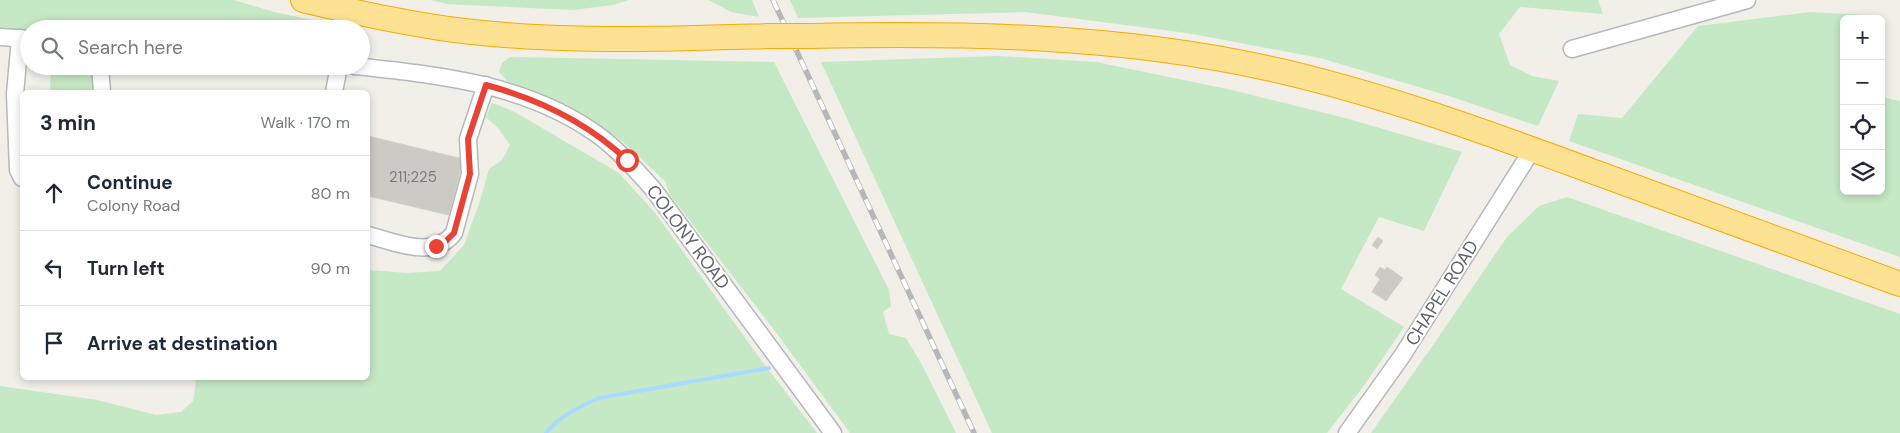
<!DOCTYPE html>
<meta charset="utf-8">
<style>
:root{--surface:#fff;--page:#f6f6f7;--text:#1f2937;--muted:#747a83;--line:#e0e1e3}
body{margin:0;font-family:"DM Sans",sans-serif;background:var(--page);color:var(--text)}
.controls{position:absolute;right:15px;top:15px;display:grid;overflow:hidden;border-radius:8px;box-shadow:0 2px 8px #0003}
.controls button{width:45px;height:45px;display:grid;place-items:center;padding:0;border:0;border-bottom:1px solid var(--line);background:var(--surface);color:var(--text);font:25px sans-serif}
.stop{position:absolute;width:15px;height:15px;margin:-11px;border:4px solid #ea4335;border-radius:50%;background:#fff}
.stop.end{background:#ea4335;border-color:#fff;box-shadow:0 1px 5px #0008}
.list{margin:0;padding:0;list-style:none}
h2{display:flex;justify-content:space-between;align-items:center;height:65px;margin:0;padding:0 20px;font-size:21px}
h2 small{font-size:16px;font-weight:400;color:var(--muted)}
.list li{display:grid;grid-template-columns:32px 1fr auto;gap:15px;align-items:center;box-sizing:border-box;height:75px;padding:0 20px;border-top:1px solid var(--line)}
.list b{display:block;font-size:19px;white-space:nowrap}
.list p{margin:0;font-size:16px;white-space:nowrap;color:var(--muted)}
.list em{font-size:16px;font-style:normal;color:var(--muted)}
.icon{flex:none;width:28px;height:28px;fill:none;stroke:currentColor;stroke-width:2;stroke-linecap:round;stroke-linejoin:round}
.map{position:relative;flex:none;width:1900px;height:433px;overflow:hidden}
.search{position:absolute;background:var(--surface);box-shadow:0 2px 8px #0003;left:20px;top:20px;width:350px;height:55px;display:flex;align-items:center;gap:12px;box-sizing:border-box;padding:0 18px;border-radius:28px;color:var(--muted);font-size:19px}
.panel{position:absolute;background:var(--surface);box-shadow:0 2px 8px #0003;left:20px;top:90px;width:350px;height:290px;border-radius:8px}
.map>svg:first-child{display:block}
</style>
<div class="map">
<svg width="1900" height="433" viewBox="0 0 1900 433">
<rect width="100%" height="100%" fill="#f1efe8"/>
<g fill="#c5e8c5">
<polygon points="0,0 234,0 274,12 341,26 339,29 29,29 29,35 0,32"/>
<polygon points="431,0 629,0 613,5 572,10 447,4"/>
<polygon points="709,0 752,0 759,17 731,12"/>
<polygon points="790,0 1598,0 1603,14 1520,7 1499,34 1510,65 1532,76 1559,81 1538,126 1449,96 1320,58 1187,33 1025,12 798,18"/>
<polygon points="1810,12 1865,15 1865,19 1844,19 1844,191 1881,191 1881,97 1900,101 1900,257 1569,141 1578,114 1622,118 1698,26"/>
<polygon points="998,56 1096,62 1232,90 1345,118 1462,152 1424,231 1379,217 1341,289 1404,327 1363,387 1327,433 992,433 821,62"/>
<polygon points="510,57 774,62 889,290 891,306 883,312 889,334 906,338 922,365 956,433 850,433 775,331 670,195 665,181 622,141 576,111 509,83 499,72 502,63"/>
<polygon points="51,66 90,66 94,77 93,92 50,92"/>
<polygon points="492,103 513,111 619,173 656,214 761,360 817,433 0,433 0,386 97,400 156,415 181,412 193,401 196,382 192,378 368,378 368,270 406,273 440,271 464,245 480,201 489,169 502,160 510,145 498,128 486,117"/>
<polygon points="1567,197 1900,314 1900,433 1371,433 1431,348 1507,237 1539,206"/>
</g>
<g fill="none" stroke-linecap="round" stroke-linejoin="round">
<path stroke="#aadaff" stroke-width="4" d="M546,433C558,417 581,406 599,398L769,368"/>
</g>
<g fill="#cccac5" stroke="#d6d1c6">
<polygon points="368,136 463,159 449,215 368,196"/>
<polygon points="1378,237 1383,241 1377,249 1372,245"/>
<polygon points="1380,267 1385,270 1387,267 1403,278 1386,301 1372,292 1380,279 1375,275"/>
</g>
<g fill="none" stroke-linecap="round" stroke-linejoin="round">
<defs>
<g id="minor">
<polyline points="0,37 29,39"/>
<polyline points="20,38 15,94 18,170 22,178"/>
<polyline points="1572,49 1747,0"/>
<polyline points="100,66 102,92"/>
<path d="M354,66C439,75 531,84 602,138C621,153 637,171 653,189L833,433"/>
<polyline points="334,92 339,66"/>
<path d="M368,235C394,242 434,260 454,233L470,174L468,139L486,85"/>
<polyline points="1347,433 1402,356 1532,150"/>
</g>
<g id="highway">
<path d="M303,0C353,12 404,23 455,30C559,43 665,39 769,36"/>
<path d="M811,36C964,33 1117,35 1267,68C1380,93 1488,133 1597,173C1698,210 1799,247 1900,284"/>
</g>
</defs>
<use href="#minor" stroke="#b5b8bc" stroke-width="19"/>
<use href="#highway" stroke="#f9ab00" stroke-width="26"/>
<use href="#minor" stroke="#fff" stroke-width="16"/>
<use href="#highway" stroke="#fde293" stroke-width="24"/>
<defs>
<polyline id="rail" points="773,0 974,433"/>
</defs>
<use href="#rail" stroke="#b6b7b8" stroke-width="5.5"/>
<use href="#rail" stroke="#fff" stroke-width="4" stroke-dasharray="11" stroke-linecap="butt"/>
<defs>
<polyline id="highway-bridge" points="769,36 811,36"/>
</defs>
<use href="#highway-bridge" stroke="#f9ab00" stroke-width="26" stroke-linecap="butt"/>
<use href="#highway-bridge" stroke="#fde293" stroke-width="24"/>
</g>
<g fill="none" stroke-linecap="round" stroke-linejoin="round">
<path stroke="#ea4335" stroke-width="6" d="M436,246L443,244L454,233L470,174L468,139L486,85C538,99 588,123 627,160"/>
</g>
<g text-anchor="middle" stroke-width="4" stroke-linejoin="round" paint-order="stroke">
<g font-size="15" fill="#7a7d7f">
<text x="413" y="182">211;225</text>
</g>
<g font-size="18" fill="#5f6368" stroke="#fff">
<text transform="translate(688 237) rotate(53)" y="6">COLONY ROAD</text>
<text transform="translate(1442 293) rotate(-58)" y="6">CHAPEL ROAD</text>
</g>
</g>
</svg>
<div class="controls">
<button>+</button>
<button>−</button>
<button><svg class="icon" aria-label="locate" viewBox="0 0 24 24"><circle cx="12" cy="12" r="6"/><path d="M12 2v4M12 18v4M2 12h4M18 12h4"/></svg></button>
<button><svg class="icon" aria-label="layers" viewBox="0 0 24 24"><path d="M12 4l9 5-9 5-9-5zM3 14l9 5 9-5"/></svg></button>
</div>
<div class="stop" style="left:627px;top:160px"></div>
<div class="stop end" style="left:436px;top:246px"></div>
<div class="search"><svg class="icon" aria-label="search" viewBox="0 0 24 24"><circle cx="10" cy="10" r="6"/><path d="M15 15l6 6"/></svg>Search here</div>
<section class="panel">
<h2>3 min<small>Walk · 170 m</small></h2>
<ul class="list">
<li><svg class="icon" aria-label="ahead" viewBox="0 0 24 24"><path d="M12 20V5M6 11l6-6 6 6"/></svg><div><b>Continue</b><p>Colony Road</p></div><em>80 m</em></li>
<li><svg class="icon" aria-label="left" viewBox="0 0 24 24"><path d="M17 20v-9H6M10 6l-5 5 5 5"/></svg><div><b>Turn left</b></div><em>90 m</em></li>
<li><svg class="icon" aria-label="arrive" viewBox="0 0 24 24"><path d="M6 21V4h12l-3 4 3 4H6"/></svg><div><b>Arrive at destination</b></div></li>
</ul>
</section>
</div>
